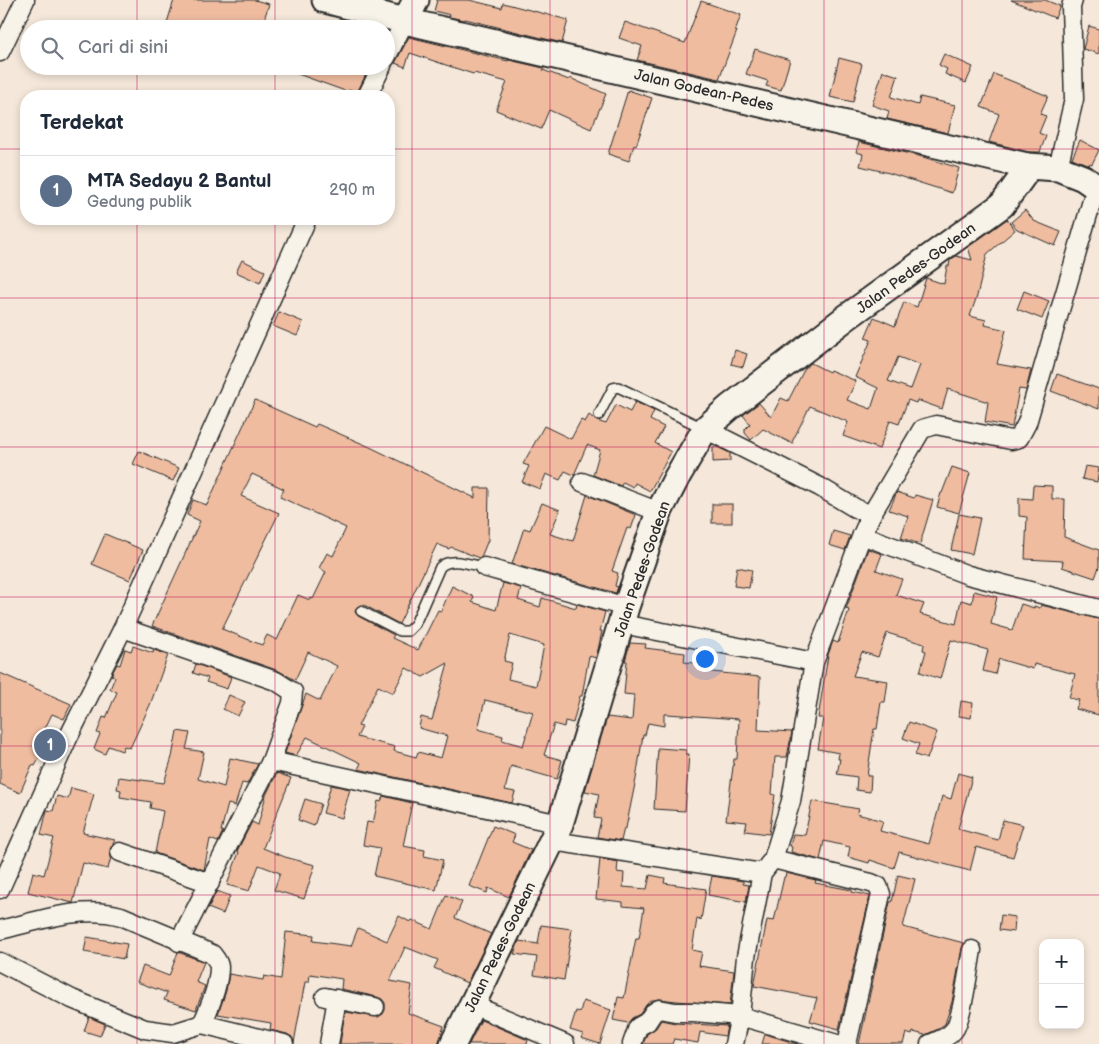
<!DOCTYPE html>
<html lang="id">
<meta charset="utf-8">
<style>
:root{--surface:#fff;--page:#f2f2f3;--text:#1f2937;--muted:#747a83;--line:#e0e1e3;--accent:#2563eb}
body{margin:0;font-family:"Balsamiq Sans",sans-serif;background:var(--page);color:var(--text)}
.controls{position:absolute;right:15px;bottom:15px;display:grid;overflow:hidden;border-radius:10px;box-shadow:0 2px 8px #0003}
.controls button{width:45px;height:45px;display:grid;place-items:center;padding:0;border:0;border-bottom:1px solid var(--line);background:var(--surface);color:var(--text);font:25px sans-serif}
.you{position:absolute;left:704px;top:658px;width:18px;height:18px;margin:-12px;border:4px solid #fff;border-radius:50%;background:#1a73e8;box-shadow:0 0 0 8px #1a73e833}
.badge{display:grid;place-items:center;width:32px;height:32px;border-radius:50%;background:var(--accent);color:#fff;font-size:16px;font-weight:700}
.pin{position:absolute;translate:-50% -50%;border:2px solid #fff;box-shadow:0 1px 5px #0006}
.list{margin:0;padding:0;list-style:none}
h2{display:flex;justify-content:space-between;align-items:center;height:65px;margin:0;padding:0 20px;font-size:21px}
h2 small{font-size:16px;font-weight:400;color:var(--muted)}
.list li{display:grid;grid-template-columns:32px 1fr auto;gap:15px;align-items:center;box-sizing:border-box;height:70px;padding:0 20px;border-top:1px solid var(--line)}
.list b{display:block;font-size:19px;white-space:nowrap}
.list p{margin:0;font-size:16px;white-space:nowrap;color:var(--muted)}
.list em{font-size:16px;font-style:normal;color:var(--muted)}
.icon{flex:none;width:28px;height:28px;fill:none;stroke:currentColor;stroke-width:2;stroke-linecap:round;stroke-linejoin:round}
.map{position:relative;flex:none;width:1099px;height:1044px;overflow:hidden}
.search{position:absolute;background:var(--surface);box-shadow:0 2px 8px #0003;left:20px;top:20px;width:375px;height:55px;display:flex;align-items:center;gap:12px;box-sizing:border-box;padding:0 18px;border-radius:28px;color:var(--muted);font-size:19px}
.panel{position:absolute;background:var(--surface);box-shadow:0 2px 8px #0003;left:20px;top:90px;width:375px;height:135px;border-radius:20px}
.map>svg:first-child{display:block}
</style>
<div class="map">
<svg width="1099" height="1044" viewBox="0 0 1099 1044">
<rect width="100%" height="100%" fill="#f5e8da"/>
<filter id="ink" filterUnits="userSpaceOnUse"><feTurbulence type="fractalNoise" baseFrequency=".02" numOctaves="2"/><feDisplacementMap in="SourceGraphic" scale="10" xChannelSelector="R" yChannelSelector="G"/><feConvolveMatrix kernelMatrix="1 2 1 2 8 2 1 2 1" color-interpolation-filters="sRGB"/></filter>
<g filter="url(#ink)">
<g fill="#efbca0" stroke="#2b2b2b" fill-rule="evenodd">
<polygon points="174,0 255,0 269,4 261,29 174,29 166,26"/>
<polygon points="437,0 469,0 502,8 503,3 568,20 562,43 465,19 464,20 449,17 450,15 434,11"/>
<polygon points="1011,0 1045,0 1060,6 1055,18"/>
<polygon points="701,1 741,15 735,31 737,31 719,79 637,60 642,46 619,38 625,22 685,43"/>
<polygon points="1089,26 1099,29 1099,54 1083,49"/>
<polygon points="409,37 508,61 509,60 544,68 543,70 569,80 570,78 606,94 591,129 549,110 541,129 496,110 507,82 474,73 473,74 410,53 405,67 395,63"/>
<polygon points="755,49 790,60 781,90 766,86 768,81 746,74"/>
<polygon points="944,54 973,67 966,83 945,74 947,69 939,65"/>
<polygon points="839,58 862,64 853,102 830,97"/>
<polygon points="281,66 342,66 358,72 360,66 370,66 357,93 349,90 348,92 281,68"/>
<polygon points="883,71 898,76 891,97 918,105 920,97 955,105 948,133 887,119 889,111 872,105"/>
<polygon points="994,74 1048,96 1040,114 1046,116 1039,133 1046,136 1040,152 1029,152 989,142 999,114 981,107"/>
<polygon points="628,90 652,98 636,146 634,145 629,161 608,154"/>
<polygon points="1080,140 1099,150 1092,164 1090,163 1089,165 1072,158"/>
<polygon points="859,142 923,157 959,168 952,193 889,173 860,166 863,154 856,152"/>
<polygon points="1025,210 1034,221 1061,232 1055,246 1017,229 1011,222"/>
<path d="M1007,219L1015,230L987,254L977,296L970,316L986,320L985,325L1006,330L997,364L1031,370L1026,390L1019,389L1012,427L985,422L988,402L948,389L942,409L917,400L916,403L908,400L899,424L890,421L879,449L843,436L848,422L810,406L792,442L793,444L763,429L751,440L745,433V429L750,424L743,415L759,403L771,417L781,398L788,401L805,368L811,363L829,372L830,370L856,381L847,400L871,409L878,388L855,377L871,340L865,338L874,317L895,326L904,302L917,307L926,278L944,284L947,266H949L950,260L956,256L972,260L968,247ZM898,357L920,365L911,389L888,381Z"/>
<polygon points="242,260 265,271 260,283 236,272"/>
<polygon points="1024,291 1049,301 1042,319 1017,309"/>
<polygon points="279,312 303,322 297,336 273,326"/>
<polygon points="735,350 747,354 743,367 731,364"/>
<polygon points="1057,374 1099,389 1099,409 1051,391"/>
<path d="M255,400L315,427L317,424L370,447L475,498V488H489L488,540L481,557L479,558L451,547L449,549L437,544L399,624L364,605H360L356,608L355,612L358,616L394,635L392,638L418,650L438,610L441,611L452,586L474,597L472,602L496,610L503,583L521,588L518,600L540,607L542,598L576,608L577,604L605,612L600,631H602L598,650L596,658L589,656L582,696H580L573,723L565,721L564,727L554,724L544,755L562,760L557,779L511,766L505,790L515,792L512,803L358,769L361,763L307,737L296,756L285,753L306,694L320,701L337,666L308,652L295,680L279,671L152,626L200,521L187,515L193,500L207,505ZM252,474L284,489L280,497L346,528L333,556L327,553L319,568L326,572L313,599L311,598L310,600L298,595L277,640L267,635L262,645L222,629L279,513L241,496ZM510,635L544,645L536,686L508,679L512,663L504,661ZM448,663L432,720L421,717L419,728L447,736L441,758L418,752L416,757L394,751L395,747L357,737L362,727L358,726L378,686L393,693L406,668L423,677ZM485,700L533,712L523,746L502,740L503,736L478,729Z"/>
<polygon points="635,402 654,411 650,420 664,427 655,443 671,452 650,491 635,483 633,487 623,482 621,486 593,475 600,450 587,445 574,475 565,471 560,480 546,474 540,489 522,482 529,466 523,464 544,426 571,439 581,420 585,422 589,415 597,421 606,424 616,405 630,412"/>
<polygon points="713,447 717,447 730,453 730,461 713,462"/>
<polygon points="139,451 179,468 173,481 133,464"/>
<polygon points="1085,466 1099,468 1097,482 1082,479"/>
<polygon points="952,467 970,473 959,513 937,507 941,493 942,493"/>
<polygon points="1033,485 1052,486 1052,499 1065,499 1064,537 1099,550 1099,567 1095,578 1062,567 1063,561 1025,559 1027,517 1019,516 1019,498 1032,499"/>
<polygon points="897,492 914,498 915,495 933,500 920,544 901,538 908,516 889,510"/>
<polygon points="587,495 636,515 631,529 627,528 612,571 618,573 615,586 618,587 616,593 512,564 524,528 530,530 542,503 560,510 550,534 573,541"/>
<rect x="712" y="504" width="20" height="19"/>
<polygon points="959,514 980,518 972,554 951,550"/>
<polygon points="833,531 850,536 845,550 829,545"/>
<polygon points="105,534 143,550 130,580 92,564"/>
<polygon points="868,549 882,554 876,570 902,579 896,595 924,604 920,614 956,624 961,600 972,603 974,591 997,597 991,624 1012,630 1021,604 1034,608 1034,606 1040,608 1041,605 1099,619 1099,715 1076,709 1079,700 1069,698 1075,674 1034,664 1033,669 999,659 995,674 983,671 988,650 951,640 940,679 920,672 926,651 923,650 924,644 887,633 878,657 862,652 853,676 888,681 885,702 881,702 877,729 874,729 867,776 871,776 870,792 856,790 857,777 837,774 840,759 838,759 839,753 818,749 823,718 818,718 828,655 833,641 838,643 849,610 846,609"/>
<polygon points="737,567 752,570 749,588 734,586"/>
<polygon points="630,643 646,644 645,648 685,653 684,662 704,664 703,671 760,677 758,730 792,732 787,757 775,757 772,794 775,795 769,834 745,831 747,822 726,820 734,759 737,759 739,719 667,714 664,714 664,726 648,723 645,735 643,735 636,779 626,828 624,828 621,841 597,837 601,819 594,818 599,794 585,791 607,717 632,720 634,695 624,694 627,661 625,661"/>
<polygon points="133,646 153,653 154,650 168,655 150,705 130,748 124,746 122,751 108,746 105,754 94,749 100,734 97,733 103,717 106,718 117,692 110,689 115,677 111,675 117,664 120,665 125,649 131,651"/>
<polygon points="196,664 231,677 227,689 206,682 208,678 193,673"/>
<polygon points="0,673 71,704 64,719 52,714 36,747 43,751 35,766 32,765 20,793 0,784"/>
<polygon points="229,695 245,702 238,716 223,709"/>
<polygon points="961,701 973,703 971,718 959,716"/>
<polygon points="909,722 937,732 927,759 915,755 919,744 903,738"/>
<polygon points="177,731 190,733 186,749 204,752 198,779 224,787 230,758 258,764 247,784 242,783 235,806 228,804 221,831 223,831 218,842 210,839 204,870 155,853 163,811 150,808 151,802 120,797 121,790 117,789 119,777 164,783 172,757"/>
<polygon points="658,748 686,750 686,754 689,754 685,811 654,809"/>
<polygon points="277,773 291,778 263,848 285,857 315,865 304,899 274,890 280,873 259,865 249,891 227,885 239,852 237,851 252,822 258,825 266,795"/>
<polygon points="958,773 972,777 958,829 998,840 1003,820 1023,825 1013,857 976,847 970,871 899,852 894,868 870,860 869,863 848,857 850,847 824,841 820,860 791,852 792,847 790,846 793,834 805,835 812,801 859,809 857,814 883,821 880,831 929,844 942,796 951,799"/>
<polygon points="331,785 350,789 342,818 323,813"/>
<polygon points="71,788 94,794 83,833 115,840 110,849 111,857 108,869 83,863 73,903 28,892 33,872 44,875 54,838 41,835 47,810 53,811 57,796 68,799"/>
<polygon points="383,796 412,803 403,846 425,850 424,856 443,860 436,890 374,876 380,848 363,845 367,822 373,823 378,801 381,802"/>
<polygon points="305,799 321,804 314,826 298,820"/>
<polygon points="493,826 515,835 512,842 531,850 509,897 488,888 487,893 469,886"/>
<polygon points="600,859 618,862 617,872 624,873 623,887 647,889 650,875 665,878 664,883 706,889 701,920 697,919 692,950 702,952 699,966 734,971 730,1005 676,1001 660,999 653,1000 647,1004 640,1014 632,1018 628,1023 613,1020 618,997 624,998 636,938 639,938 644,908 623,906 623,902 596,899"/>
<polygon points="786,873 816,880 815,883 852,890 852,892 870,896 839,1029 810,1021 817,998 754,986 767,920 774,921 784,877 785,877"/>
<polygon points="898,875 915,879 903,927 964,943 962,948 952,1002 945,1024 936,1030 925,1035 913,1032 912,1035 906,1033 903,1044 859,1044 890,902 892,902"/>
<polygon points="712,876 743,881 743,884 749,885 746,902 708,895"/>
<polygon points="217,891 230,896 223,914 208,908"/>
<polygon points="446,895 462,902 455,918 491,934 467,983 434,968 438,960 405,947 390,981 412,985 408,1013 444,1026 438,1044 340,1044 345,1012 378,1017 383,1014 385,1010 385,1003 382,999 377,997 341,989 342,979 310,974 309,982 305,982 294,1043 292,1037 287,1034 270,1030 271,1023 218,1014 226,991 229,974 263,980 264,976 281,979 286,932 314,935 313,941 351,946 358,928 387,941 399,916 410,922 412,920 432,929"/>
<polygon points="1001,915 1015,917 1014,932 999,930"/>
<polygon points="541,925 572,929 564,980 534,975 537,957 514,954 519,941 538,944"/>
<polygon points="87,937 127,944 124,959 84,952"/>
<polygon points="178,952 204,962 196,982 205,986 196,1010 164,1000 167,993 137,982 143,966 169,976"/>
<polygon points="583,1001 611,1010 600,1044 581,1038 583,1034 570,1030 576,1011 580,1012"/>
<polygon points="89,1017 105,1024 100,1036 84,1031"/>
<polygon points="481,1020 528,1040 527,1044 469,1044"/>
<polygon points="661,1020 675,1023 727,1026 725,1036 700,1032 698,1043 674,1039 672,1044 643,1044 647,1034 656,1028"/>
<polygon points="765,1034 798,1044 762,1044"/>
</g>
<g fill="none" stroke-linecap="round" stroke-linejoin="round">
<defs>
<g id="lane">
<polyline points="599,415 613,388 618,387 703,428"/>
<path d="M361,611L400,631H408L415,624L440,567C451,556 471,565 484,567"/>
</g>
<g id="street">
<polyline points="0,52 25,0"/>
<polyline points="386,58 405,21"/>
<polyline points="367,96 382,66"/>
<polyline points="1058,168 1074,99 1071,7 1073,0"/>
<polyline points="705,429 820,487 855,508 871,515 862,535 814,662 791,801 773,859 762,873 746,957 740,1016 734,1044"/>
<polyline points="582,482 659,512"/>
<polyline points="871,515 922,429 936,425 1011,440 1019,438 1027,423 1096,187"/>
<polyline points="862,535 968,575 1099,609"/>
<polyline points="484,567 626,607"/>
<polyline points="622,624 814,662"/>
<polyline points="123,628 276,681 293,692 292,703 271,761 179,942"/>
<polyline points="271,761 560,824"/>
<polyline points="553,841 762,873"/>
<polyline points="120,852 210,883"/>
<polyline points="773,859 871,883 878,886 881,894 847,1044"/>
<polyline points="0,889 68,738 123,628 307,219"/>
<path d="M0,930C39,921 81,905 121,916L212,954C215,958 219,962 219,967C219,984 209,1009 202,1024L173,1033L145,1029L72,999L0,962"/>
<polyline points="325,997 375,1007"/>
<polyline points="473,1005 565,1044"/>
<polyline points="202,1024 284,1044"/>
<polyline points="329,1044 337,999"/>
<polyline points="632,1044 638,1027 647,1022 653,1013 659,1009 675,1012 694,1012 740,1016 837,1044"/>
<path d="M930,1044C939,1040 948,1038 954,1030C962,1020 969,966 972,950"/>
</g>
<g id="secondary">
<polyline points="325,0 405,21 1027,166 1058,168 1083,178 1099,189"/>
<polyline points="405,21 416,0"/>
<polyline points="453,1044 560,824 626,607 659,512 677,477 705,429 730,407 847,317 1002,205 1023,176 1027,166"/>
</g>
</defs>
<use href="#lane" stroke="#2b2b2b" stroke-width="12"/>
<use href="#street" stroke="#2b2b2b" stroke-width="21"/>
<use href="#secondary" stroke="#2b2b2b" stroke-width="29"/>
<use href="#lane" stroke="#f7f3e8" stroke-width="9"/>
<use href="#street" stroke="#f7f3e8" stroke-width="18"/>
<use href="#secondary" stroke="#f7f3e8" stroke-width="25"/>
</g>
</g>
<path fill="none" stroke="#c2185b" stroke-width="1" stroke-opacity="0.55" d="M137,0V29M275,0V29M412,0V1044M550,0V1044M687,0V1044M824,0V1044M962,0V1044M137,66V96M275,66V96M0,149H26M389,149H1099M137,219V1044M275,219V1044M0,298H1099M0,447H1099M0,597H1099M0,746H1099M0,895H1099"/>
<g text-anchor="middle" stroke-width="4" stroke-linejoin="round" paint-order="stroke">
<g font-size="15" fill="#2b2b2b" stroke="#f7f3e8">
<text transform="translate(704 90) rotate(13)" y="5">Jalan Godean-Pedes</text>
<text transform="translate(916 268) rotate(-36)" y="5">Jalan Pedes-Godean</text>
<text transform="translate(642 569) rotate(-71)" y="5">Jalan Pedes-Godean</text>
<text transform="translate(500 947) rotate(-64)" y="5">Jalan Pedes-Godean</text>
</g>
</g>
</svg>
<div class="controls">
<button>+</button>
<button>−</button>
</div>
<div class="you"></div>
<div class="pin badge" style="left:50px;top:745px;background:#5c6f8a">1</div>
<div class="search"><svg class="icon" aria-label="search" viewBox="0 0 24 24"><circle cx="10" cy="10" r="6"/><path d="M15 15l6 6"/></svg>Cari di sini</div>
<section class="panel">
<h2>Terdekat<small></small></h2>
<ul class="list">
<li><span class="badge" style="background:#5c6f8a">1</span><div><b>MTA Sedayu 2 Bantul</b><p>Gedung publik</p></div><em>290 m</em></li>
</ul>
</section>
</div>
